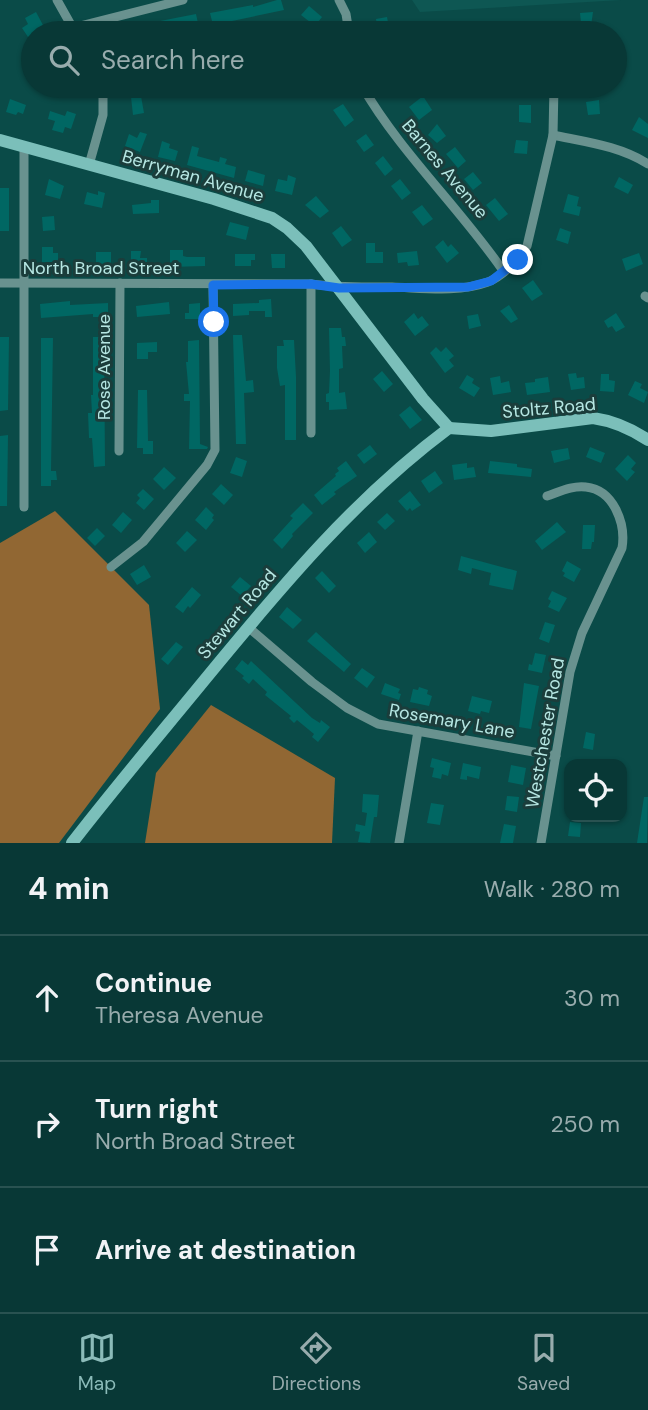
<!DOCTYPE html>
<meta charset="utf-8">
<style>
:root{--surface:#083836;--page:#113f3e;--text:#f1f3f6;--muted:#98acad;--line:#295251;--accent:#8bbbb9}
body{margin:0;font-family:"DM Sans",sans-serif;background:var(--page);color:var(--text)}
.controls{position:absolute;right:21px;bottom:21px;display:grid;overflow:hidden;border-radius:14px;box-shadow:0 2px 5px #0004}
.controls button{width:63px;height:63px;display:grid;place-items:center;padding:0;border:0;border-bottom:2px solid var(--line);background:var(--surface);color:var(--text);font:35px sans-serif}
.stop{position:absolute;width:21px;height:21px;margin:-16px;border:5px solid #1a73e8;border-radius:50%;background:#fff}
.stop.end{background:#1a73e8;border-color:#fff;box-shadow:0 2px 7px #0008}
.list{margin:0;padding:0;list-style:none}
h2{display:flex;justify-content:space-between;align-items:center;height:91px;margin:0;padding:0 28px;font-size:30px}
h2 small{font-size:23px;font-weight:400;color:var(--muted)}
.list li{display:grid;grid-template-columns:46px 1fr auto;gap:21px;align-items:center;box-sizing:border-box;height:126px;padding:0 28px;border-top:2px solid var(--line)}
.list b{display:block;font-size:26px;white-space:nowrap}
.list p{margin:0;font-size:23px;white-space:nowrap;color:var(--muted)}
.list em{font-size:23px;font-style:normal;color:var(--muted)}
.icon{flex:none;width:38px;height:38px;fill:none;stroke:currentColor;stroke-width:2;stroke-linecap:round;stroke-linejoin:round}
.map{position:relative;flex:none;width:648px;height:843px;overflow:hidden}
.search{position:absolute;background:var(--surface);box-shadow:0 2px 5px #0004;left:21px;right:21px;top:21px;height:77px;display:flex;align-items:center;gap:18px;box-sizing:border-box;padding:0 24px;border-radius:38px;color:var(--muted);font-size:26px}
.sheet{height:469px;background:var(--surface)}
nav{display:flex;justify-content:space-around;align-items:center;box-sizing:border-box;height:98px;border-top:2px solid var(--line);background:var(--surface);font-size:19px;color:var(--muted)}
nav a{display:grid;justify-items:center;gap:4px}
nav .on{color:var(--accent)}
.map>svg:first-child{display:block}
</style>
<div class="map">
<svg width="648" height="843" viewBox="0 0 648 843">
<rect width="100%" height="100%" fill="#0a4b48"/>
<polygon fill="#0e5753" points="412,0 621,0 420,12"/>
<g fill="#916733">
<polygon points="55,511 149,605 160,709 59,843 0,843 0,543"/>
<polygon points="211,705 335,778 332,843 145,843 156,773"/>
</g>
<g fill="#006763">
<polygon points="277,0 281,0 284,10 213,25 210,13 253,5 253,7"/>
<polygon points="309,6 322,17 315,26 301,15"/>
<polygon points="36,12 44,27 28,37 22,28 28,24 25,18"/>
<polygon points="593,12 590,33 582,33 580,13"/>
<polygon points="196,14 199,28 180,32 179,29 158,33 155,22"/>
<polygon points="387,17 390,33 378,33 376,19"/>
<polygon points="141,96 144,113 133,115 131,97"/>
<polygon points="423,96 432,110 419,120 409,107"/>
<polygon points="10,99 26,105 23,114 18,112 16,115 6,112"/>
<polygon points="599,100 600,114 588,115 586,102"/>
<polygon points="343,104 354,120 345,127 333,110"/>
<polygon points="519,105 531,105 531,123 519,122"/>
<polygon points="50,111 65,116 67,111 76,114 71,129 65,127 63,133 52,130 55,121 48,119"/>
<polygon points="639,117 648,124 648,138 632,130"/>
<polygon points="437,124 446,136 437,143 428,135"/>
<polygon points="140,132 147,134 140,152 125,146 129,134 137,138"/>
<polygon points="366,134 374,145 364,152 356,141"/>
<polygon points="516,140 528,141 527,154 514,153"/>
<polygon points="162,141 170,144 169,148 178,151 175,161 158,157"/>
<polygon points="192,146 199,148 197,156 219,162 220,157 227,159 225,164 236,167 234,178 187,165"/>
<polygon points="455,147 466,161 458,168 446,154"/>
<polygon points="383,156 393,169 385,176 375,163"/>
<polygon points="248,170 265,175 263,186 245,181"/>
<polygon points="473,172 482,183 473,190 464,179"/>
<polygon points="288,175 296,178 292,195 275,191 278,179 287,181"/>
<polygon points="619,177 633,185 628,194 614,187"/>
<polygon points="49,179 64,186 60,199 45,195"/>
<polygon points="400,179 411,193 402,200 391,186"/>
<rect x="0" y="188" width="9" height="43"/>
<polygon points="98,191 105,193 102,208 84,204 87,192 98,195"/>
<polygon points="568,194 579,197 577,206 581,207 579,216 563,212"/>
<polygon points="316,196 329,211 320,218 305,205"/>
<polygon points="495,198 508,214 499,221 486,205"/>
<polygon points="151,200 159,200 159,213 133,214 132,205 151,203"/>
<polygon points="422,205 433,219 423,226 412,212"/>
<polygon points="54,216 55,230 43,231 42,217"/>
<polygon points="230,222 249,227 246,240 226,235"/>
<polygon points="341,226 352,240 342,247 332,233"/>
<polygon points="560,228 571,232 568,244 556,240"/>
<polygon points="443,240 448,247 451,244 459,253 447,263 435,247"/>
<polygon points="366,243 375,243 375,252 383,252 383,263 366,263"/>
<polygon points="42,247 53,247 53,253 58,253 58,262 42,262"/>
<polygon points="170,250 183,250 183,256 187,257 205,257 205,266 170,267"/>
<polygon points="131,251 141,251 140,258 147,258 147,267 131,267"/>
<polygon points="417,251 419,265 408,266 407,262 398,263 397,253"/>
<polygon points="96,252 111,252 111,267 96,268"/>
<polygon points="639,253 643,264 626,271 622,259"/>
<polygon points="235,254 255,254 255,260 251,260 251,266 235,266"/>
<polygon points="271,254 285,254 285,268 272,268"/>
<polygon points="533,280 543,294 532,301 522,288"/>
<polygon points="271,299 272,317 265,317 265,311 249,311 249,315 233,316 233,304 259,303 259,300"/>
<polygon points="70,301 70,305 108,303 108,317 93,317 93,314 41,318 40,304"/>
<polygon points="169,302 170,314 137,317 136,306"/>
<polygon points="200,303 200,319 185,319 185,313 189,313 189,304"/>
<polygon points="509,305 518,319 511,323 500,311"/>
<polygon points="414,313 418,319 422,316 429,325 415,336 404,322"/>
<polygon points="616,313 625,327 616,332 612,326 608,328 604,321"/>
<polygon points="478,314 481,326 469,329 467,316"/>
<polygon points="329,328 341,328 342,337 345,337 346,346 342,346 343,368 339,369 339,393 345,392 347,409 329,410 329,402 326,402 326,394 329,393 330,371"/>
<polygon points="233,335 242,335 246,381 253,380 254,392 244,393 246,444 236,444"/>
<polygon points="0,337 9,337 8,410 0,411"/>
<polygon points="93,337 104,337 105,466 94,467 92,438 89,438 88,413 92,413 91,395 93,395"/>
<polygon points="41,338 53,338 51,471 56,471 57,480 51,480 51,486 41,486"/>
<polygon points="199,340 200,444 208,447 207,449 189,449 190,401 184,401 184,394 189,394 186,362 188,362 188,341"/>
<polygon points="283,340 294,340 296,377 296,440 285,440 285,385 280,386 277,368 277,346 284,346"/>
<polygon points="157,342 157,352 148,352 148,359 137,359 137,343"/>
<polygon points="436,347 441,352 446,347 454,356 449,360 454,366 445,373 430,353"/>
<polygon points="382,371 393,384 384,392 373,379"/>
<polygon points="576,373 577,378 584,377 585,388 571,390 568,374"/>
<polygon points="601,374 609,374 609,380 615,381 614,392 600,391"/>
<polygon points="467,375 474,379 472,383 480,388 474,397 459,388"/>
<polygon points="500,376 501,383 509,381 511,392 493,395 490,378"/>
<polygon points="548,377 550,392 527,395 525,383 535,382 535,379"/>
<polygon points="635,381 642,384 640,388 648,392 644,403 628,395"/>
<polygon points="138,390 147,390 148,441 153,441 153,454 143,454 143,448 137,448"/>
<polygon points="410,406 422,420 410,429 399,415"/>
<polygon points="8,435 7,506 0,506 0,436"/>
<polygon points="370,445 377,454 364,464 357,455"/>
<polygon points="590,447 605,453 601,463 586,457"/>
<polygon points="568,448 570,459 554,463 551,451"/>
<polygon points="628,455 636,463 631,469 635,472 627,481 615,469"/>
<polygon points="236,457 247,461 242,477 230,473"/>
<polygon points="346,461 357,476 334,492 336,494 322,505 314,495 336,476 335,474 339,471 337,468"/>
<polygon points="490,461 517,464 517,467 532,469 531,477 488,473"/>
<polygon points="467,463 467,468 474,467 476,477 454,480 452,465"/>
<polygon points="164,467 176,478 164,490 153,479"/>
<polygon points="435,471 443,483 429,493 421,481"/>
<polygon points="221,484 233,495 224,505 212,494"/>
<polygon points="143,489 154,499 144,510 136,503 140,498 137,495"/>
<polygon points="410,491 421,505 412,511 410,508 407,511 398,501"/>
<polygon points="303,503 313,513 292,534 293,536 282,549 273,540 293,518 290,516"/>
<polygon points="206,507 214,515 212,518 214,520 206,530 195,520"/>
<polygon points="123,512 132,520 121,533 112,525"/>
<polygon points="387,513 395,521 385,530 377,522"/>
<polygon points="557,522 566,532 542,550 535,541"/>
<polygon points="583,525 595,525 594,542 592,542 591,549 582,549"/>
<polygon points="97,528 105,536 95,546 87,538"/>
<polygon points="187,531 197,540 185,552 176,543"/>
<polygon points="369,532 377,542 365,553 357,543"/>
<polygon points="461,556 517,571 513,590 489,585 491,573 472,568 471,574 458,570"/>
<polygon points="567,561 581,569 574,582 563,576 565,573 562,571"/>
<polygon points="144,565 151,577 137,585 130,574"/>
<polygon points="322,571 336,586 329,593 315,578"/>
<polygon points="240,577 251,586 242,596 231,587"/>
<polygon points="192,587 201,595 190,608 188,606 183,613 175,607"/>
<polygon points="552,591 567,598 559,612 548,607 551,601 548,599"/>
<polygon points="287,607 302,620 293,629 279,617"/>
<polygon points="545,622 555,625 549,643 539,639"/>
<polygon points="316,632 351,664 344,672 307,641"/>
<polygon points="176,642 183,647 168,665 161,659"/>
<polygon points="535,653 546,655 542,673 528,670 529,664 532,665"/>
<polygon points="242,660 248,665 251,661 312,718 320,723 321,720 330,727 318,742 312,737 314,734 297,720 294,723 289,718 291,716 265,695 267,692 253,679 249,684 242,678 244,676 235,669"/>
<polygon points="362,668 375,677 367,688 354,678"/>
<polygon points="385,683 400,689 398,693 401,694 399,700 381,694"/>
<polygon points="524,683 539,686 531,729 519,727"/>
<polygon points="419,687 428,690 427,694 432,696 429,706 410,702 413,689 418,690"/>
<polygon points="472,696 492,701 489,713 481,711 480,714 468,711"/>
<polygon points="586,732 595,734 593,750 583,748"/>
<polygon points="432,758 451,763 448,776 442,774 441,779 432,777 434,768 430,767"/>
<polygon points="463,763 481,767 479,779 467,776 467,780 460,779"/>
<polygon points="511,765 526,768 523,785 508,782"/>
<polygon points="363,794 379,795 377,817 374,817 370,843 358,842 360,832 355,831 356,824 365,826 367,813 362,812"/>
<polygon points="507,796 519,797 517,812 505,810"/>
<polygon points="644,797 648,797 647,843 637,843"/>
<polygon points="431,803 444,805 440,825 427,823"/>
<polygon points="570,822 581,823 580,837 568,836"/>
<polygon points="504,824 516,826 513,843 500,843"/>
</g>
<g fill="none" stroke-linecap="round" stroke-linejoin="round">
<g stroke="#69928f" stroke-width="9">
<polyline points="57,0 75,32"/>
<polyline points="339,0 346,14 349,33"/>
<polyline points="72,28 183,0"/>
<polyline points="552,32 552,33"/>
<path d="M362,86C400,152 460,208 504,272"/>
<path d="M553,135C586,142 620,146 648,164"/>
<polyline points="89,165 103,115 103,86"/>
<path d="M0,283L311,284C338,288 364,287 392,287C423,288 458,293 488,282C504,275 517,261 527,246L553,135L554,86"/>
<polyline points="645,296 648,298"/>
<polyline points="311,433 311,284"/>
<polyline points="119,451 120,283"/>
<polyline points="24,507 24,147"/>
<polyline points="111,567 143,542 207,465 215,450 213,285"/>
<polyline points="248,627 312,682 347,708 378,724 556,756"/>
<polyline points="399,843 418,731"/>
<path d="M541,843L570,672L582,633L622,548C626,524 614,490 586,487C573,485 559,492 547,496"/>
</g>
<g stroke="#7bbfba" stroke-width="12">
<polyline points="0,140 214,199 272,218 287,228 306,246 423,399 449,428"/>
<path d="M449,428L491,431L593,418C614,421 630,428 648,440"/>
<path d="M72,843C116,786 162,732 207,677C281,587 355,498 449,428"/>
</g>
</g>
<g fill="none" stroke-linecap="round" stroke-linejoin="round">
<polyline stroke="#1a73e8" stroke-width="9" points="214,322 213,285 311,284 339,288 468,287 491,281 518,260"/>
</g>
<g text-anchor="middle" stroke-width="6" stroke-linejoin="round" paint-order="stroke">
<g font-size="18" fill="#b6e7e3" stroke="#1b3d3b">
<text transform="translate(445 169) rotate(50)" y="6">Barnes Avenue</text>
<text transform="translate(193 176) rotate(16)" y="6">Berryman Avenue</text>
<text x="101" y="274">North Broad Street</text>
<text transform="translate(104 367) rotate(-90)" y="6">Rose Avenue</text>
<text transform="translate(549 408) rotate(-5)" y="6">Stoltz Road</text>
<text transform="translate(237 614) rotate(-50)" y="6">Stewart Road</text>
<text transform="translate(452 721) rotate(10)" y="6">Rosemary Lane</text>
<text transform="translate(545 733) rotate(-80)" y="6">Westchester Road</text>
</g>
</g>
</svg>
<div class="controls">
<button><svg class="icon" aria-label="locate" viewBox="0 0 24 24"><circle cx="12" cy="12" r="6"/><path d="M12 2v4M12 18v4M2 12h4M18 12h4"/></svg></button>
</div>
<div class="stop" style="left:214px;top:322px"></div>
<div class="stop end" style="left:518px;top:260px"></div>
<div class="search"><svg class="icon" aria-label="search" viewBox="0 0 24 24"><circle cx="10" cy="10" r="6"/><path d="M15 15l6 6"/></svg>Search here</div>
</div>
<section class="sheet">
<h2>4 min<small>Walk · 280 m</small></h2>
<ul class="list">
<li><svg class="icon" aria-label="ahead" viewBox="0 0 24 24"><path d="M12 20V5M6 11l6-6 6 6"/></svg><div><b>Continue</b><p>Theresa Avenue</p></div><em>30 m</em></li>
<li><svg class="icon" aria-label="right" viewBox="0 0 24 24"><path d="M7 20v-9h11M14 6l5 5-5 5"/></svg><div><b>Turn right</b><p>North Broad Street</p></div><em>250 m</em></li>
<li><svg class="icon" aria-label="arrive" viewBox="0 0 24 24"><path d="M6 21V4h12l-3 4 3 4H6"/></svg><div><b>Arrive at destination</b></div></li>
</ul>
</section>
<nav>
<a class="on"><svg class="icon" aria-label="map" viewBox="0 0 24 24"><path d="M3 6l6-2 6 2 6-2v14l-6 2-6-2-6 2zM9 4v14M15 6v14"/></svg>Map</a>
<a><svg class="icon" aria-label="directions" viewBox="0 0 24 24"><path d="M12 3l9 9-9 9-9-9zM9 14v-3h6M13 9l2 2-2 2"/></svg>Directions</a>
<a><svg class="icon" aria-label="saved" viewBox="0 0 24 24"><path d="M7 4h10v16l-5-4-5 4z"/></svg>Saved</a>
</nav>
